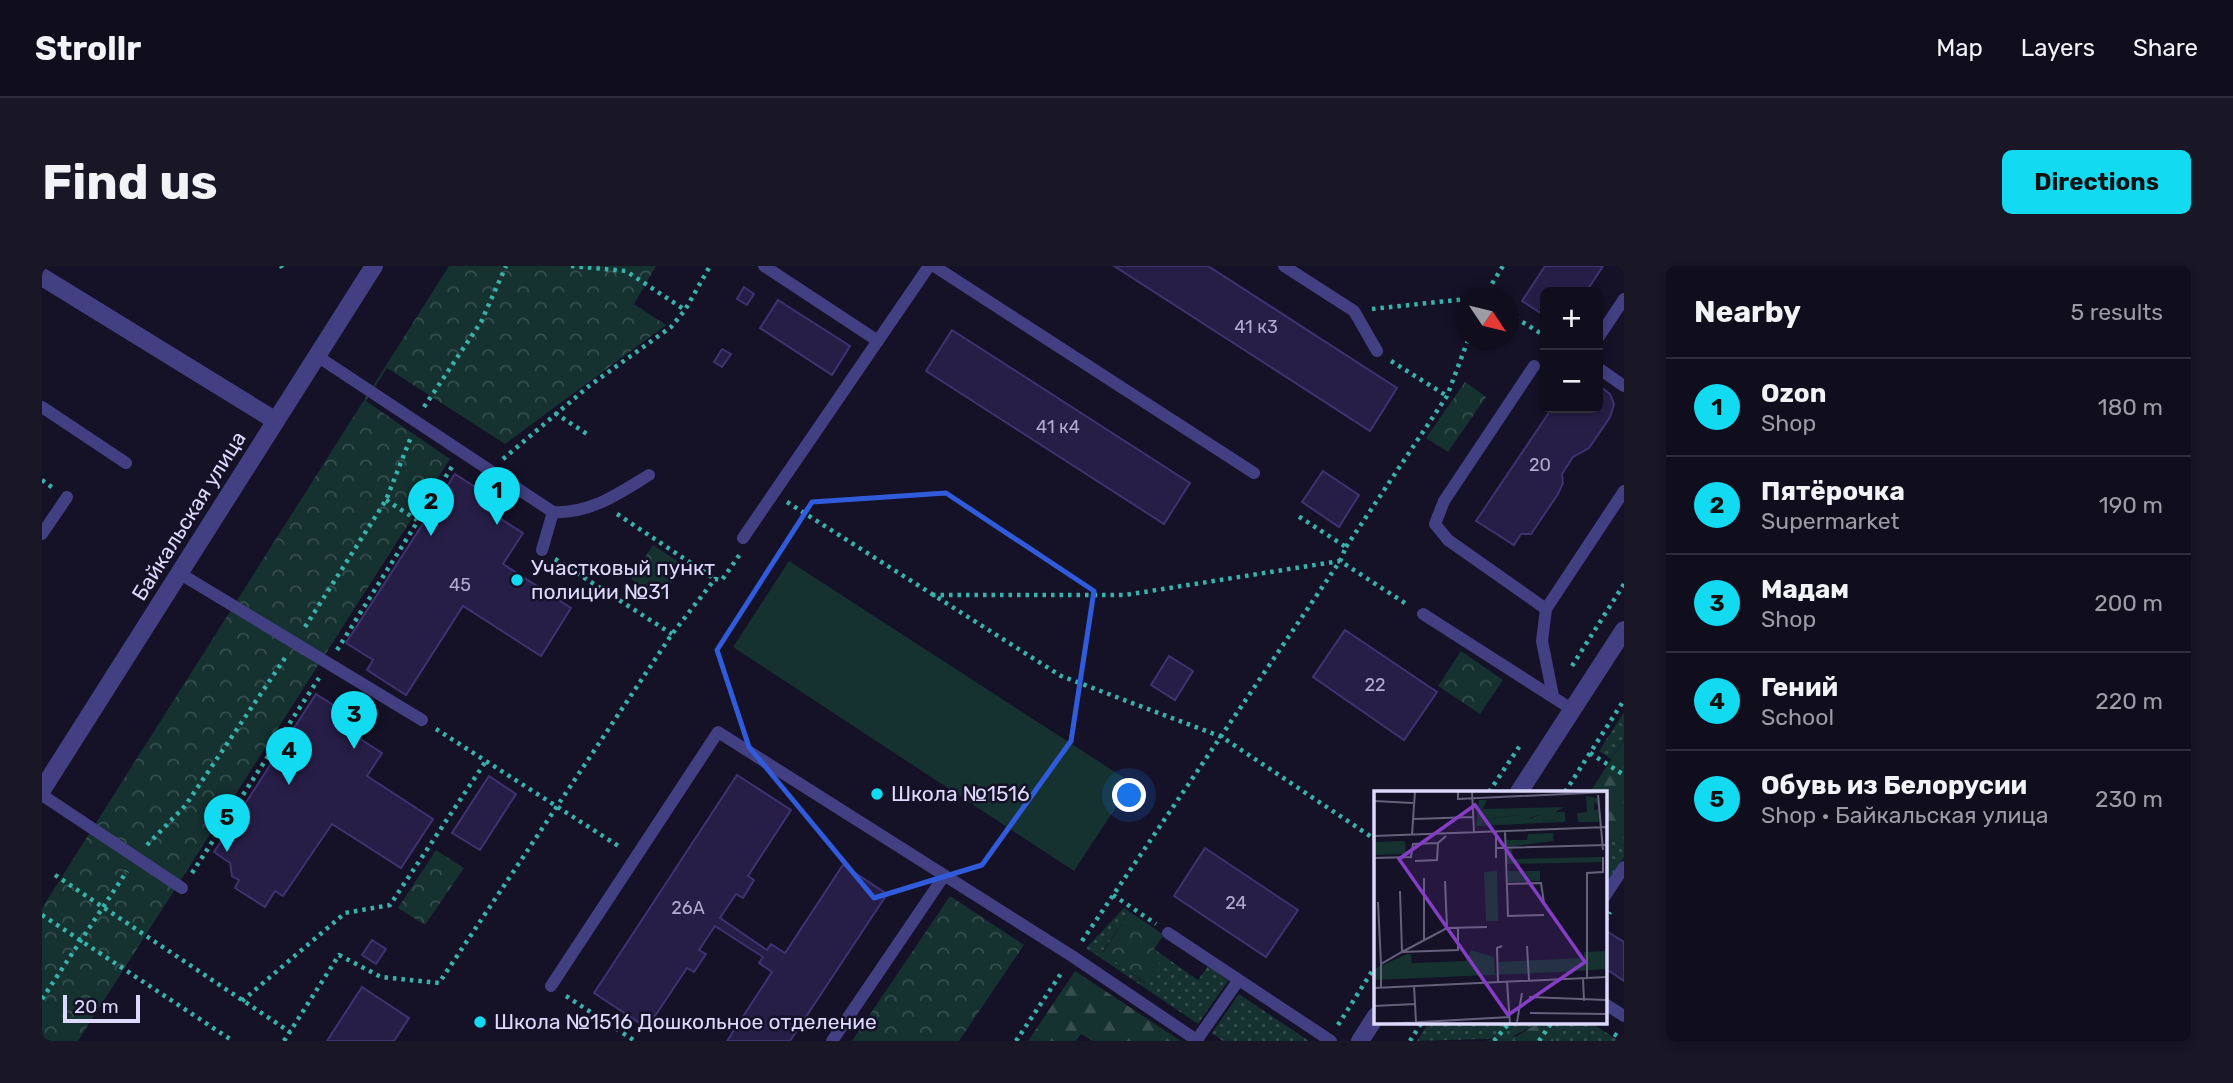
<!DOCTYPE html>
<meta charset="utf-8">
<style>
:root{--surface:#100d1d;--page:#191626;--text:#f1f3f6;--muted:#9c9ca4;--line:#302d3b;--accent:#11daf1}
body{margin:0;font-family:Rubik,sans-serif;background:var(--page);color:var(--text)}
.controls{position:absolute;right:21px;top:21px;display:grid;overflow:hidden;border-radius:10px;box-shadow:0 4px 10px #0003}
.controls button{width:63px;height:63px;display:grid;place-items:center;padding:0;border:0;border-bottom:2px solid var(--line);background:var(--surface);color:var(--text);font:35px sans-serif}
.compass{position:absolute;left:1414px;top:21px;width:63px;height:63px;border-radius:50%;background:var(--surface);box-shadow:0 4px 10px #0003;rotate:125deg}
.scale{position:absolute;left:21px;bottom:18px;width:77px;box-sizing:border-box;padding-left:7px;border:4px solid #ddd9fd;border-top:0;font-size:19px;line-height:24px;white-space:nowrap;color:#ddd9fd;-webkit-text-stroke:5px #151127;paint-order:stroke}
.you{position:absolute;left:1088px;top:530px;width:24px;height:24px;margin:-18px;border:5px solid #fff;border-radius:50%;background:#1a73e8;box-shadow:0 0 0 10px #1a73e833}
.badge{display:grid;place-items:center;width:46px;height:46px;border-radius:50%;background:var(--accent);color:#111;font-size:23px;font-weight:700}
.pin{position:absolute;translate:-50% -58px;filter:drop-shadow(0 2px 4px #0008)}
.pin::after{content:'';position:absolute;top:37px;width:24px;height:21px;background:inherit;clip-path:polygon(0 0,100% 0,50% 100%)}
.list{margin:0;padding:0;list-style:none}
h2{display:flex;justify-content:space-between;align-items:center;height:91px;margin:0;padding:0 28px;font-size:30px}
h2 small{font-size:23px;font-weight:400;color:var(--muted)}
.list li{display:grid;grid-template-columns:46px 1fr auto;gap:21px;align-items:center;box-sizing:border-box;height:98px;padding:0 28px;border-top:2px solid var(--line)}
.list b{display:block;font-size:26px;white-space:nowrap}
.list p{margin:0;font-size:23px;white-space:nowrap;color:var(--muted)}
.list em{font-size:23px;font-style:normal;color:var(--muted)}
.map{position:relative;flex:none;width:1582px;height:775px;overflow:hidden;border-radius:10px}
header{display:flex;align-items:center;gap:42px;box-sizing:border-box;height:98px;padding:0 35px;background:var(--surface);border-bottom:2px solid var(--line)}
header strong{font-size:33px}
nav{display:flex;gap:38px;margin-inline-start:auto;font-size:24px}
.intro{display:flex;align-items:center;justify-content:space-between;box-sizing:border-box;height:168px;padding:0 42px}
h1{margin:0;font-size:49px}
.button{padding:18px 32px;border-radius:10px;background:var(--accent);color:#111;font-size:24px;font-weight:700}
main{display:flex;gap:42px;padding:0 42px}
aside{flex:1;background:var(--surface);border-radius:10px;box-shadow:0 4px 10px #0003}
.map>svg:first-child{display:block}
</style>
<header>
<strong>Strollr</strong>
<nav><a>Map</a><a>Layers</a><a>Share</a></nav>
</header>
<div class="intro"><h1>Find us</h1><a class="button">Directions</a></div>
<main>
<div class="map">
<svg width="1582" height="775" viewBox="0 0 1582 775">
<defs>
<pattern id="grass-dots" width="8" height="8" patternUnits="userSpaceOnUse" patternTransform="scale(1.75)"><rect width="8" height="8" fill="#153130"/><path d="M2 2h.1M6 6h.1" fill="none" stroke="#374e4f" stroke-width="1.8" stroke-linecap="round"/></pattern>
<pattern id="forest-firs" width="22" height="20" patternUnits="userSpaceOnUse" patternTransform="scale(1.75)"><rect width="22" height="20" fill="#153130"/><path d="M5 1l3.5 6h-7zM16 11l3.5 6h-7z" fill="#374e4f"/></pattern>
<pattern id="park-crowns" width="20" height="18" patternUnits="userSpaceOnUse" patternTransform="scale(1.75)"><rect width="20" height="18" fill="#153130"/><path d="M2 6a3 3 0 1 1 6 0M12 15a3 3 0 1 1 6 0" fill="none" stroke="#374e4f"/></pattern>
</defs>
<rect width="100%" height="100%" fill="#151127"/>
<g fill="url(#grass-dots)">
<polygon points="1582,446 1582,473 1569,493 1557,485"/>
<polygon points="1563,569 1582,581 1582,591 1563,621"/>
<polygon points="1082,642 1088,646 1060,686 1103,717 1122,690 1156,714 1166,700 1186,715 1156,758 1044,682"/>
<polygon points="1197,728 1267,775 1181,775 1170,767"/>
<polygon points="1387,756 1497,756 1468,772 1375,775"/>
<polygon points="1508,756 1548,756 1577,775 1512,775"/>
</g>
<g fill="url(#forest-firs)">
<polygon points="1581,475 1582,476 1582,581 1563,569 1563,526 1548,526"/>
<polygon points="1033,705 1139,775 1051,775 1039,768 1034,775 986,775"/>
<polygon points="1497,756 1510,757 1512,775 1443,775 1475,770"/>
</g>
<g fill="url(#park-crowns)">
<polygon points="407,0 614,0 592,38 624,59 463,178 345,102 324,135 408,193 36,775 0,775 0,642"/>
<polygon points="1423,116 1444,131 1406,186 1384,172"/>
<polygon points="611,279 641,299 618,333 589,313"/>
<polygon points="1419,385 1461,414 1438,448 1396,420"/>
<polygon points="394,584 422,602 383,659 356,642"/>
<polygon points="908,630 982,679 917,775 810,775"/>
<polygon points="1088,646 1122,669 1112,683 1122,690 1104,717 1060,687"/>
</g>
<polygon fill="#153130" points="747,295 1090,517 1032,605 691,381"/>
<g fill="#271e47" stroke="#3f3271" stroke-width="2">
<polygon points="1072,0 1166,0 1355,122 1328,165"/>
<polygon points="1503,0 1561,0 1544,26 1503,26 1503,50 1480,35"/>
<polygon points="702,21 712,28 705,39 695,33"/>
<polygon points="736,34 808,80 790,109 718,62"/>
<polygon points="910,64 1148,217 1122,258 884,105"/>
<polygon points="680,83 689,88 680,101 672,96"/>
<polygon points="1556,119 1568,128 1572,138 1568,151 1547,182 1531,191 1520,208 1521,217 1516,228 1489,268 1479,268 1472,279 1434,255 1510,142 1556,142"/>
<polygon points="1281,205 1317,229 1297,261 1260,236"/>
<polygon points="413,208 444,228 437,239 481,267 461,298 529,342 499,390 421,340 364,429 325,404 331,394 304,377"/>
<polygon points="1303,364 1395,426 1362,474 1271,411"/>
<polygon points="1127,390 1151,405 1133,434 1109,419"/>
<polygon points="274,428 302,446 295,458 340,487 325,510 391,553 359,602 290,558 241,630 233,625 223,641 193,622 197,614 190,610 188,597 172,586"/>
<polygon points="695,509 749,544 706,610 712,614 701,632 694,628 678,652 725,684 729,678 743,687 801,599 845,628 748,775 685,775 730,706 717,697 721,691 673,660 657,684 664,688 652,706 645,702 605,762 552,727"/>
<polygon points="447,510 474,528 438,584 410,567"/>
<polygon points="1163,582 1256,644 1224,691 1132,630"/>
<polygon points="1566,666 1582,676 1582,715 1563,702 1563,671"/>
<polygon points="330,674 344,683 334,698 320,689"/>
<polygon points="320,721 367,752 352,775 285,775"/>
</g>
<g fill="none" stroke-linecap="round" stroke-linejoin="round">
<g stroke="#37b3ac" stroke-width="4.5" stroke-dasharray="3.5 5" stroke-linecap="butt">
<polyline points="239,0 240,2"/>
<polyline points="529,0 584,5 643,44"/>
<polyline points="1441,32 1461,0"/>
<polyline points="1330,43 1424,33"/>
<polyline points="1466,47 1503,70"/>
<polyline points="1349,95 1405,130"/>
<polyline points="382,141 439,56 464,0"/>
<polyline points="513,147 548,170"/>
<polyline points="461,193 547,120 629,61 643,44 668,0"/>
<polyline points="0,214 11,222"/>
<polyline points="344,234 375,254"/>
<polyline points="745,236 1019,410 1180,471 1334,574"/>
<polyline points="575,248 673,313"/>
<polyline points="1304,281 1405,130 1426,74"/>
<polyline points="513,293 630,368"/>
<polyline points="890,329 1083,329 1298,295 1366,339"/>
<polyline points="263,361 344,234 369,171"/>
<polyline points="295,384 411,199"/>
<polyline points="1530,400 1582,318"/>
<polyline points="394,463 578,581"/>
<polyline points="1548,487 1582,509"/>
<polyline points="1447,526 1479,478"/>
<polyline points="1523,526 1582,434"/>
<polyline points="105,579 143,540 243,392"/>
<polyline points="150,607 277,412"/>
<polyline points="13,609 248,766"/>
<polyline points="1071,629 1114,658"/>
<polyline points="0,649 191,775"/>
<polyline points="1563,655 1568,646"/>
<polyline points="1040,675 1298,295 1304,281 1253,248"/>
<polyline points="524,730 593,775"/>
<polyline points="0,733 85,605"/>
<polyline points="200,735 303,647 348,639 444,495"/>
<polyline points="1296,759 1334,699"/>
<polyline points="1572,768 1582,774"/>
<polyline points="242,775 297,689 339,711 397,717 630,368 673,313 680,314 698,288"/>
<polyline points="974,775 1020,706"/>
<polyline points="1368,775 1380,756"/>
<polyline points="1452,775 1468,756"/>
<polyline points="1497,775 1510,756"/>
</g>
<g stroke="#423f83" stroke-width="12">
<polyline points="722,0 836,75"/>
<polyline points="892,0 1212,207"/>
<polyline points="1242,0 1312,45 1335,85"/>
<polyline points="1556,72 1582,33"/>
<polyline points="275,90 511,246 500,284"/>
<polyline points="1492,100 1402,235 1393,258 1406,274 1504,343 1500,375 1511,430"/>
<polyline points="1556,102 1582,120"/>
<polyline points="0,141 84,197"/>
<path d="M511,246C548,248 576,228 607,209"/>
<polyline points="0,268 25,231"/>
<polyline points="701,272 887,0"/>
<polyline points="137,307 380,454"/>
<polyline points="1504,343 1582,225"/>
<polyline points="1381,348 1531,444"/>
<polyline points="0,529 140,622"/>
<polyline points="1563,630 1582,601"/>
<polyline points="1126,667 1289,775"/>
<polyline points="509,720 676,466 1030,690 1156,775"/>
<polyline points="1563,738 1582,750"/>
<polyline points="790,775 902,610"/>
<polyline points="1154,775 1196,715"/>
</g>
<polyline stroke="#423f83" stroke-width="18" points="0,11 234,155"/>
<g stroke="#423f83" stroke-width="18">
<polyline points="0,524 332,0"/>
<polyline points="1477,526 1582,364"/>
<polyline points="1318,775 1334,750"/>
</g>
</g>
<path fill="none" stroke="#305cdc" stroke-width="5" stroke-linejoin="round" d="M904,227L1052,325L1029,475L940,599L832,632L707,481L675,384L770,236Z"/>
<g fill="#11daf1" stroke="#151127" stroke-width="2.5">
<circle cx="475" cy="314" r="7"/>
<circle cx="835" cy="528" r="7"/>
<circle cx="438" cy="756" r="7"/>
</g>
<g text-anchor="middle" stroke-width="5" stroke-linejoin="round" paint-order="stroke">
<g font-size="18" fill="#b0aad0">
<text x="1214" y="67">41 к3</text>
<text x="1016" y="167">41 к4</text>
<text x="1498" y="205">20</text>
<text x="418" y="325">45</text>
<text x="1333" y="425">22</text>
<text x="1194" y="643">24</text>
<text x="646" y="648">26А</text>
</g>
<g font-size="21" fill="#ddd9fd" stroke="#151127">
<text transform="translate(147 250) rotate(-58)" y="7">Байкальская улица</text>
</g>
<g font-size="21" fill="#ddd9fd" stroke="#151127" text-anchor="start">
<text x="489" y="309">Участковый пункт<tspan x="489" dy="24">полиции №31</tspan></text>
<text x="849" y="535">Школа №1516</text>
<text x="452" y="763">Школа №1516 Дошкольное отделение</text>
</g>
</g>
<g transform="translate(1332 525)">
<rect width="233" height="233" fill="#151127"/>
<path d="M212,5L223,7L224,16L220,10V20L224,18L225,31H204L203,22L213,21ZM105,9H113L106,24L111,28L145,24L156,28L167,23L171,30L182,29V21H191V31L102,35Z" fill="#153130"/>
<path d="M191,16L182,20V29L171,30L167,23L151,29L145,24L111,28L105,23L109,18ZM179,42L180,50L132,56V49H153L154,43ZM31,50L32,63L0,64V51ZM132,58H138L139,68L227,66L228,71L133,73Z" fill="#153130"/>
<path d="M134,80H166V90L134,91ZM97,159L120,166L121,183H125V171L210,167V161L233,160V178L188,181L0,189V178L33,163H37L38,172L92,170Z" fill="#153130"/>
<path d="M123,80L124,130H112L110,81Z" fill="#153130"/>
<path fill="none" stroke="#65617d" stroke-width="2" d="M84,0V8L233,1M98,0L100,41M224,4L229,59M0,10L39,12M40,28L99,26M122,40V67M131,40L134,125L170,124M38,44L41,0M0,45L233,36M122,57L233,54M0,67L37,66L39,53L64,52M41,70L63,69L64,52L72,45M71,90L73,137M132,93L167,92L170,112M26,100L28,161L84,159V137M4,111L7,173M50,149V87M153,155L155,189M209,187L210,210M213,187V82L229,81V66M124,191L123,157L128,155M133,191L136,233M40,195L42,231M0,197L233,186M7,197V173L28,161L73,137L113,136M155,206L233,209M0,215L41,213M156,222L233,223M143,231L148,202M11,233L136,226"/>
<path fill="#853dc5" fill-opacity="0.15" stroke="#853dc5" stroke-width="3.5" d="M101,14L211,171L134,224L25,68Z"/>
<rect width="233" height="233" fill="none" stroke="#ddd9fd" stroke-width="3.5"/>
</g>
</svg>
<div class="controls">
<button>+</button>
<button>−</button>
</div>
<svg class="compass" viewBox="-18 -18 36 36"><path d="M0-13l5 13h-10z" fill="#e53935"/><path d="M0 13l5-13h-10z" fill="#9c9ca4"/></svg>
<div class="scale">20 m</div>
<div class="you"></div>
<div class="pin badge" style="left:455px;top:259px">1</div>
<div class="pin badge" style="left:389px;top:270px">2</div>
<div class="pin badge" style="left:312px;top:483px">3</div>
<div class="pin badge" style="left:247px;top:519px">4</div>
<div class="pin badge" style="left:185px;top:586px">5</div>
</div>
<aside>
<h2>Nearby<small>5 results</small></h2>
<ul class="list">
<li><span class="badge">1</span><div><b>Ozon</b><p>Shop</p></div><em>180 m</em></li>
<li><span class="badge">2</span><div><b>Пятёрочка</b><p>Supermarket</p></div><em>190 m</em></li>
<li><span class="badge">3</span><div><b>Мадам</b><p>Shop</p></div><em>200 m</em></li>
<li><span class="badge">4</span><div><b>Гений</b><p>School</p></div><em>220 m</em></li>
<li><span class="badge">5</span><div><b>Обувь из Белорусии</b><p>Shop · Байкальская улица</p></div><em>230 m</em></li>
</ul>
</aside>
</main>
